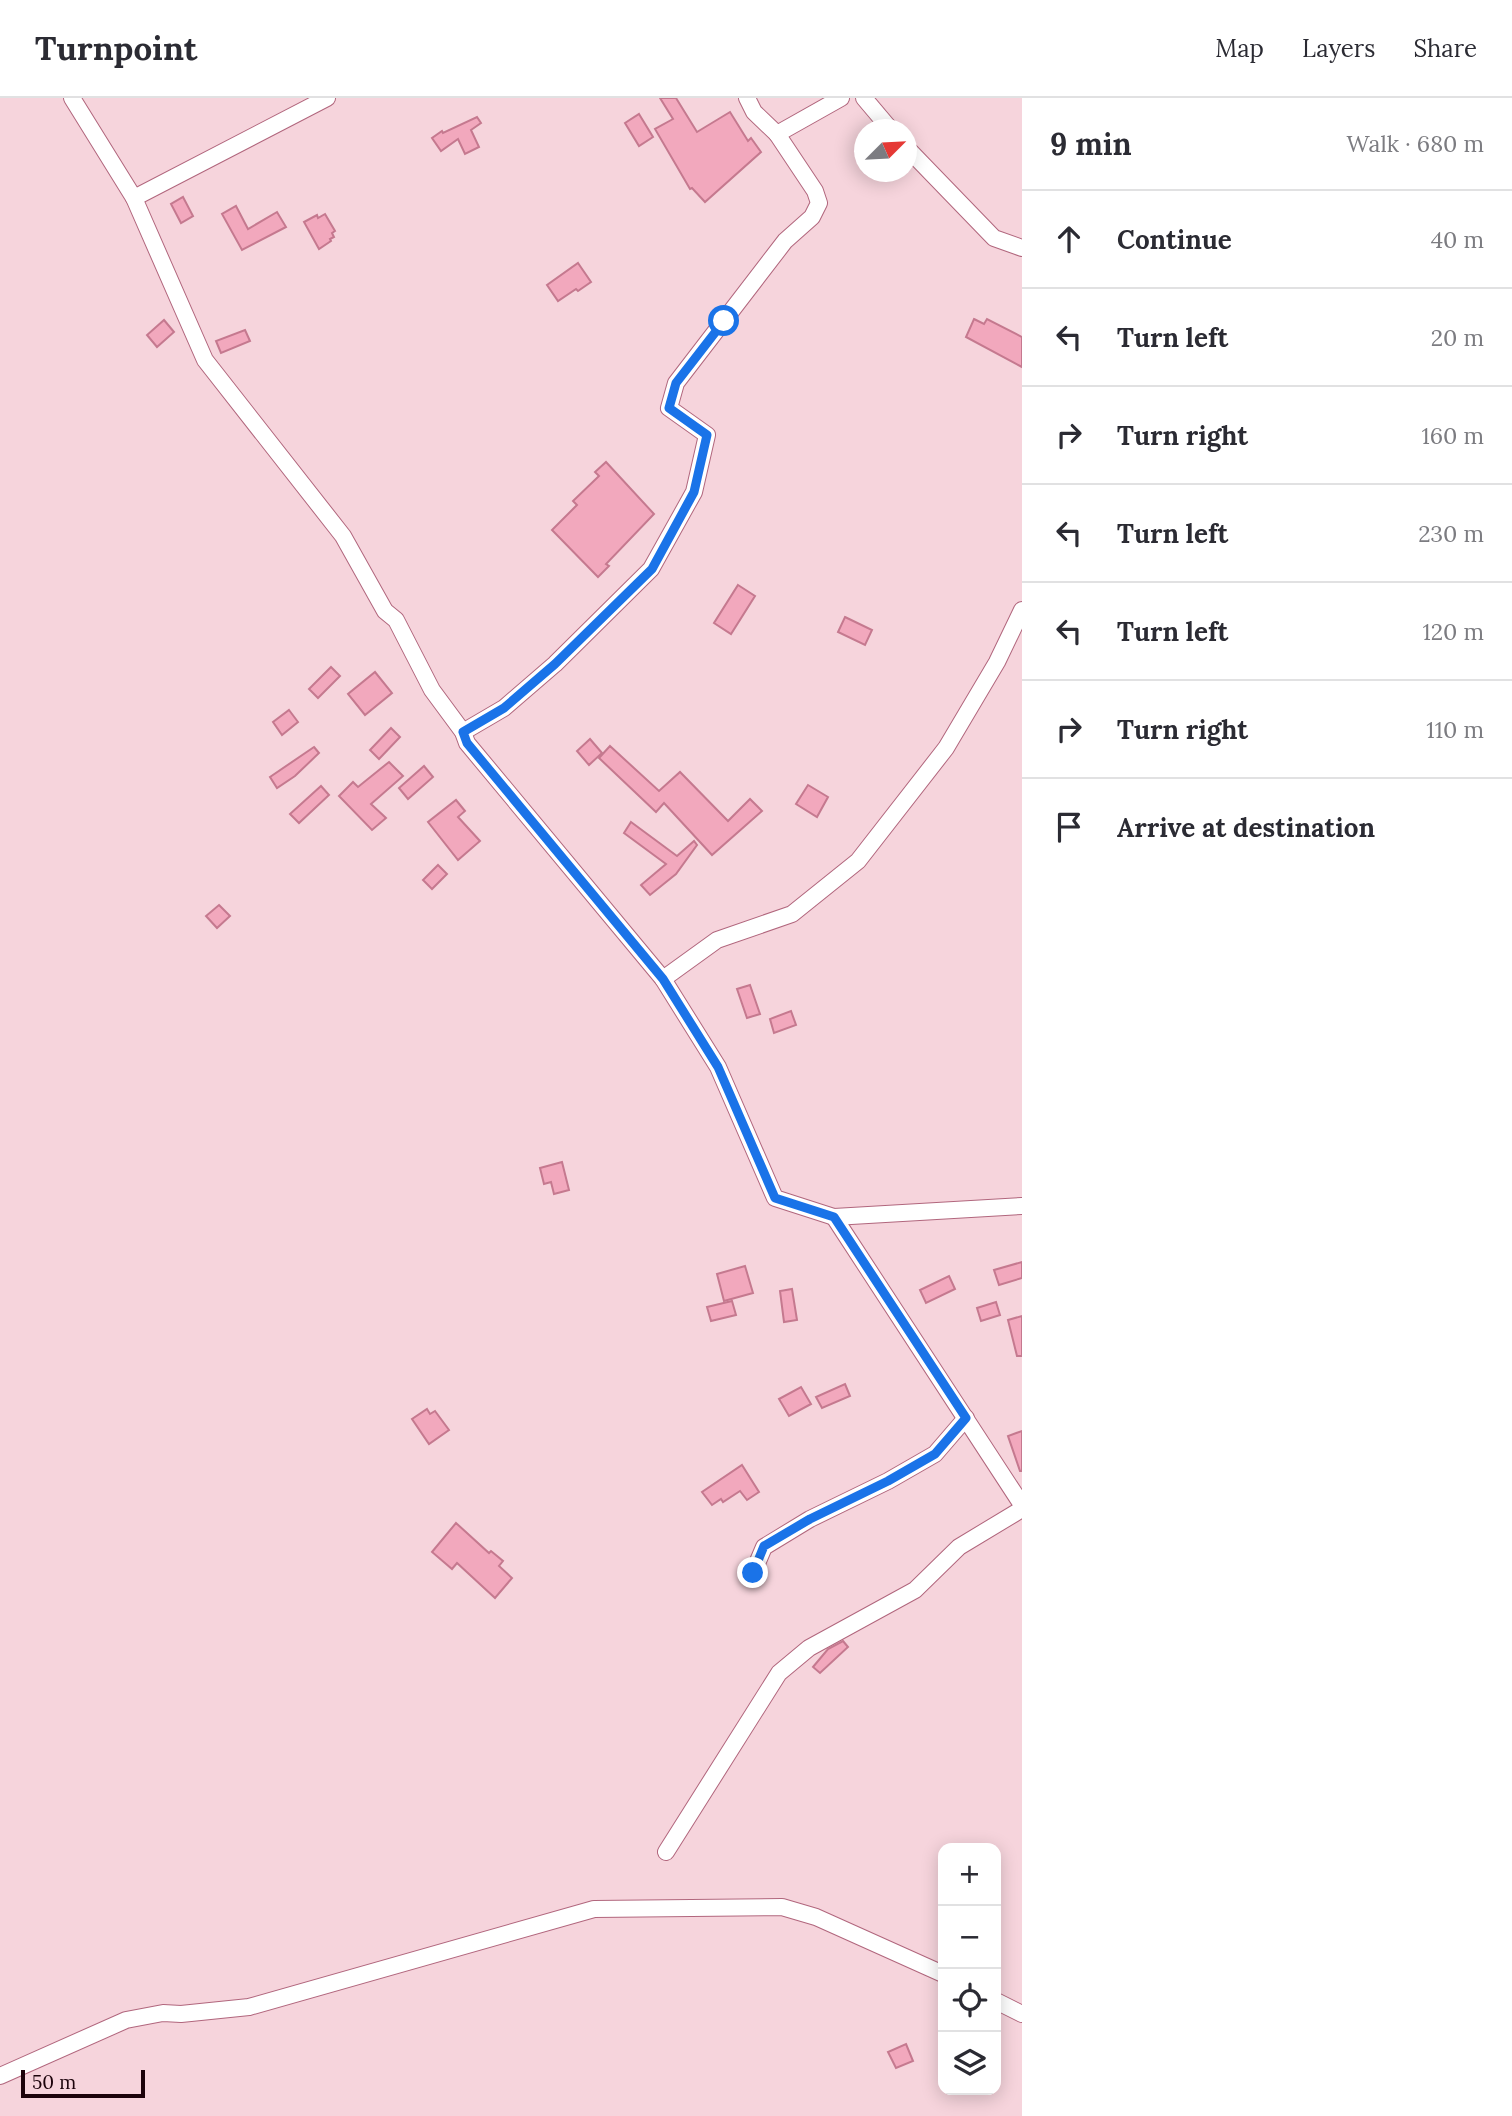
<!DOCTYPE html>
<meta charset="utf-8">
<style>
:root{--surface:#fff;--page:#f7f7f7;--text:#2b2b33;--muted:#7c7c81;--line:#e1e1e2}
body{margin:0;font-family:Lora,serif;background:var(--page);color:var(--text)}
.controls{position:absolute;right:21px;bottom:21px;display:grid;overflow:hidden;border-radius:14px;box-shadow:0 4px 18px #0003}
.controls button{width:63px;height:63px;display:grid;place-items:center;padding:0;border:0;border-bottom:2px solid var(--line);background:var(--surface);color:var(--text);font:35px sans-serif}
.compass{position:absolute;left:854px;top:21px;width:63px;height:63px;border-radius:50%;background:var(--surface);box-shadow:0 4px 18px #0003;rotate:66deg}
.scale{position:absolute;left:21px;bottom:18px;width:124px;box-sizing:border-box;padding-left:7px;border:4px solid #1c030b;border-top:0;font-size:19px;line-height:24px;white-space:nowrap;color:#1c030b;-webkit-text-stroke:5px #f6d4dc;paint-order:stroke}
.stop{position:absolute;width:21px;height:21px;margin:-16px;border:5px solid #1a73e8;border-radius:50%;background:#fff}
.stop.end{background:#1a73e8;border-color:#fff;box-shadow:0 2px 7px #0008}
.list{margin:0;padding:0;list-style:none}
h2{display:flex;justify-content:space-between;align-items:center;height:91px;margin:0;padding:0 28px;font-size:30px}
h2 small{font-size:23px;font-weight:400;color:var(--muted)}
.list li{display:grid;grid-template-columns:46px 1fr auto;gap:21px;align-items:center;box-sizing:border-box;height:98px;padding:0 28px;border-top:2px solid var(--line)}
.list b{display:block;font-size:26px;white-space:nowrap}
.list em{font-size:23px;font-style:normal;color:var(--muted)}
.icon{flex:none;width:38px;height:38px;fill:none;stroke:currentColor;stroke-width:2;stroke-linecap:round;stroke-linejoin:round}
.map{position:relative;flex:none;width:1022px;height:2018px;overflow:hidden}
header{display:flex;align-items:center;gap:42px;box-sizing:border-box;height:98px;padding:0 35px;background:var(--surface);border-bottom:2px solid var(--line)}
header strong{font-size:33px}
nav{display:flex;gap:38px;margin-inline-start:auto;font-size:24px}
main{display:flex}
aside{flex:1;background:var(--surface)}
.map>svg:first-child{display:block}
</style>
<header>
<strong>Turnpoint</strong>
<nav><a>Map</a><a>Layers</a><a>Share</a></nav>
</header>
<main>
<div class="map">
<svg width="1022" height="2018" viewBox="0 0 1022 2018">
<rect width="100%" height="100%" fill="#f6d4dc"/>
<g fill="#f2a8bd" stroke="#c5798f" stroke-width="2">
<polygon points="660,0 676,0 697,34 730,14 748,43 751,40 761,54 705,104 692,90 690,91 655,31 673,21"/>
<polygon points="639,16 653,39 639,48 625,25"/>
<polygon points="477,19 481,25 471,32 479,49 465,56 458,41 441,53 432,40 442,33 443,35"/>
<polygon points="183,99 193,118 181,125 171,106"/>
<polygon points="236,108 248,131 277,114 286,129 242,152 222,116"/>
<polygon points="325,116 335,133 332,135 334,139 330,141 331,143 319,151 304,124 317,117 318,120"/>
<polygon points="578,165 591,184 578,193 576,191 558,203 547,187"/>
<polygon points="974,221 984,226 987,221 1022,239 1022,269 966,239"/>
<polygon points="164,222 174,234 157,249 147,237"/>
<polygon points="245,232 250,243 221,255 216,243"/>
<polygon points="606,364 654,416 606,466 609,468 598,479 552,432 577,407 573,403 599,378 595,374"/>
<polygon points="738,487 755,498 731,536 714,525"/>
<polygon points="845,519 872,532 865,547 838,534"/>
<polygon points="331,569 340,578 318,600 309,591"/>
<polygon points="375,574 392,595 365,617 348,596"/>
<polygon points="289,612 298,624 282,637 273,624"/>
<polygon points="391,630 400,639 379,661 370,652"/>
<polygon points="590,641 602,655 589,667 577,653"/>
<polygon points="610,648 659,693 680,674 728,723 750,701 762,713 712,757 664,705 656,714 599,660"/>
<polygon points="314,649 319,655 295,678 277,690 270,679"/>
<polygon points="389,664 403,678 371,706 386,720 372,732 339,698 353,684 358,689"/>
<polygon points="424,668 433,679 408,701 399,690"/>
<polygon points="808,687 828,699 817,719 796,706"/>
<polygon points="321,688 329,697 299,725 290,716"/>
<polygon points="456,702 465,713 458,719 480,743 458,762 428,724"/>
<polygon points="631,724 677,758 694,743 697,747 676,776 650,797 641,787 666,766 624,735"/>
<polygon points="438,767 447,776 432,791 423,782"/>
<polygon points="219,807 230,818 217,830 206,818"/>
<polygon points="750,887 760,916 747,920 737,891"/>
<polygon points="791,913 796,927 774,935 770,921"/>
<polygon points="562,1064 569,1092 554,1096 551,1084 544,1086 540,1070"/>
<polygon points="1022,1164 1022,1180 999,1187 994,1172"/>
<polygon points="745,1168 753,1195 724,1203 717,1176"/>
<polygon points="949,1178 955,1191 926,1205 920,1192"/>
<polygon points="792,1191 797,1222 784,1224 780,1193"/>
<polygon points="732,1203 736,1217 711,1223 707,1209"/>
<polygon points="996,1204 1000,1217 981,1223 977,1210"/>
<polygon points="1022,1218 1022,1258 1017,1258 1008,1222"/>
<polygon points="845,1286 850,1298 822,1310 816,1299"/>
<polygon points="801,1289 811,1306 789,1318 779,1301"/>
<polygon points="427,1311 430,1316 435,1313 449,1332 429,1346 412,1321"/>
<polygon points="1022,1333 1022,1373 1020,1373 1008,1338"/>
<polygon points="742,1367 759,1394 747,1402 740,1393 723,1404 721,1401 712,1407 702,1394"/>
<polygon points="456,1425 489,1455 491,1453 503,1463 499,1468 512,1480 495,1500 457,1465 452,1471 432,1454"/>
<polygon points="843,1543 848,1549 820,1575 813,1569 828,1551"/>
<polygon points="906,1946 913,1963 896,1970 888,1954"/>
</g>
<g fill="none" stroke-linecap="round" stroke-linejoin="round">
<defs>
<g id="street">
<polyline points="72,0 134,100 205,262 343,438 385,513 396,522 432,592 463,634 467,645 663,881 718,969 775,1100 834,1119 1022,1108"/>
<polyline points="747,0 754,14 777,36 841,0"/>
<polyline points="864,0 891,32"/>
<polyline points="906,49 994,140 1022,150"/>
<polyline points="134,100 327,0"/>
<polyline points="463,634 504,610 555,566 651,471 694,394 707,337 669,310 676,285 785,143 812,119 819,105 815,93 777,36"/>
<polyline points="663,881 717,842 792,816 858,763 946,650 997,564 1022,512"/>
<polyline points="834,1119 1022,1407"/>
<polyline points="753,1475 764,1449 810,1421 888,1383 935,1356 966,1320"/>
<polyline points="666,1754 779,1575 809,1550 915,1492 959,1449 1022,1411"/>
<polyline points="996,1903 1022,1916"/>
<polyline points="0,1978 126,1922 163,1915 181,1916 249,1909 594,1811 782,1809 816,1819 943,1876"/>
</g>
</defs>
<use href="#street" stroke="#b1667d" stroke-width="18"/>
<use href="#street" stroke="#fff" stroke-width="16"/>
</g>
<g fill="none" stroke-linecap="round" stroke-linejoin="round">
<polyline stroke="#1a73e8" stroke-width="9" points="724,223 676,285 669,310 707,337 694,394 652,471 555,566 504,610 463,634 467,645 663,881 718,969 775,1100 834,1119 966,1320 935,1356 888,1383 810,1421 764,1448 753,1475"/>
</g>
</svg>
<div class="controls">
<button>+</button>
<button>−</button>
<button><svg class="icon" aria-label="locate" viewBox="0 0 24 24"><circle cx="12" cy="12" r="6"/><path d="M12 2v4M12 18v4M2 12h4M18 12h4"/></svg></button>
<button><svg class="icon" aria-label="layers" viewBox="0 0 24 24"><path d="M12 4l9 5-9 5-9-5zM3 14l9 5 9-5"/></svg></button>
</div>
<svg class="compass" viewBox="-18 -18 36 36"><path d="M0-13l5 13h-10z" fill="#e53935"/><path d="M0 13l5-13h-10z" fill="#7c7c81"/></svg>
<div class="scale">50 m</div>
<div class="stop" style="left:724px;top:223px"></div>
<div class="stop end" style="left:753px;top:1475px"></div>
</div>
<aside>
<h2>9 min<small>Walk · 680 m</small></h2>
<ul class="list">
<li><svg class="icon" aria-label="ahead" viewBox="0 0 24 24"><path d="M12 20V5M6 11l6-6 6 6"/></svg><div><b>Continue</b></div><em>40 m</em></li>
<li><svg class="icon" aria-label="left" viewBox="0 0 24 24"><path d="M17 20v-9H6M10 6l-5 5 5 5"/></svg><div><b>Turn left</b></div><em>20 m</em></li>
<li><svg class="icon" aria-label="right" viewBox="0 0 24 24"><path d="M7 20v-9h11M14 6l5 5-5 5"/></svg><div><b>Turn right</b></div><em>160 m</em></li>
<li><svg class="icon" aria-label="left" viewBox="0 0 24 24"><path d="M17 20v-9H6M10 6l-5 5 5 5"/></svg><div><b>Turn left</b></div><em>230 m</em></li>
<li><svg class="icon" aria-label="left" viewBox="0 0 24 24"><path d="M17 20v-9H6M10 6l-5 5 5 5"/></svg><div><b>Turn left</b></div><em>120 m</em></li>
<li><svg class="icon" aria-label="right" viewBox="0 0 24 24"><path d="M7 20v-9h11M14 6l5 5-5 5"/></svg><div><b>Turn right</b></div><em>110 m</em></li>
<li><svg class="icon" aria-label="arrive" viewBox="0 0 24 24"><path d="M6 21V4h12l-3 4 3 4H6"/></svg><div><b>Arrive at destination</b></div></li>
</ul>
</aside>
</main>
